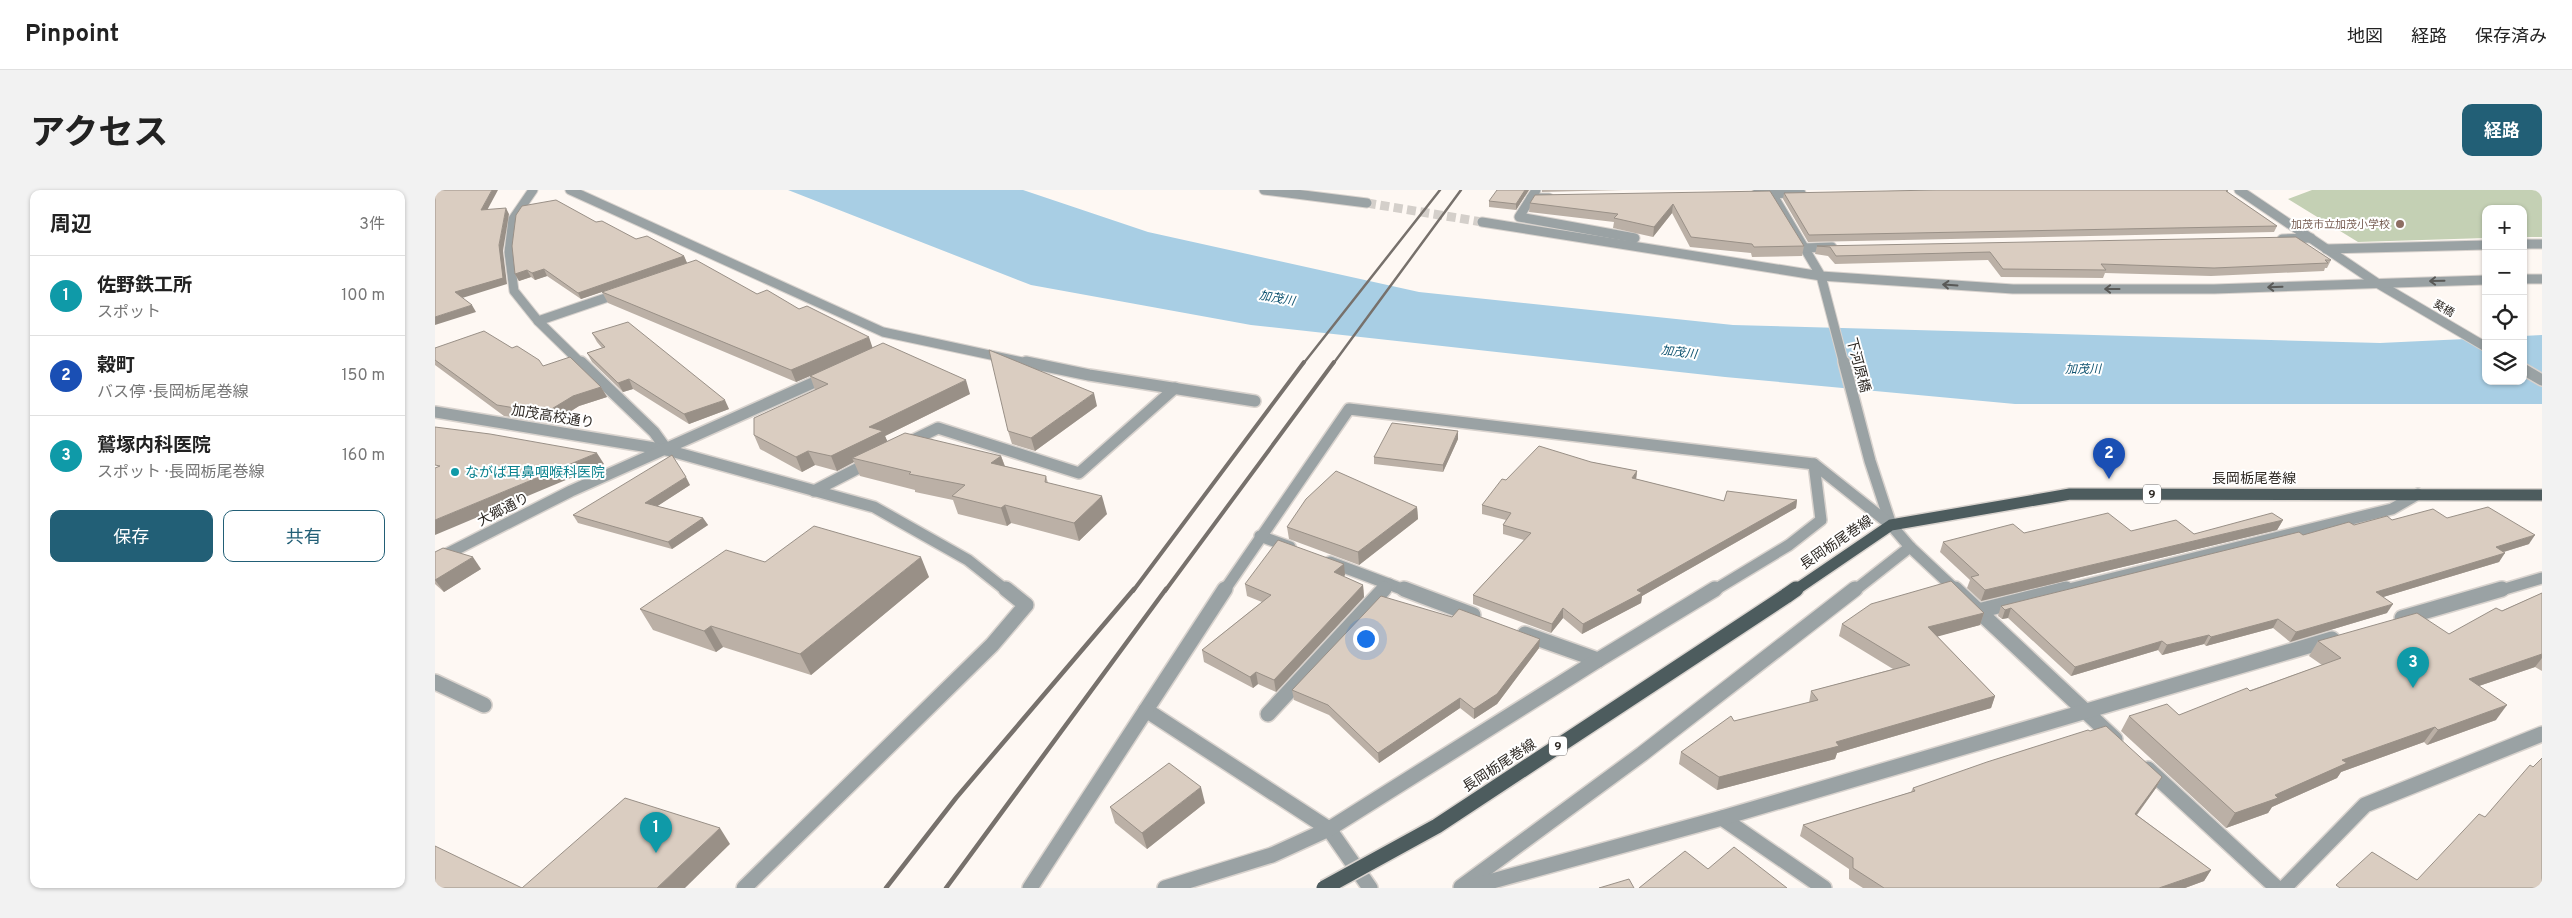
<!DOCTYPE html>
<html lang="ja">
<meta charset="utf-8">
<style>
:root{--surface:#fff;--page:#f2f2f2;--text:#222;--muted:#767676;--line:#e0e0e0;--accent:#225f76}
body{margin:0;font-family:Overpass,"Noto Sans JP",sans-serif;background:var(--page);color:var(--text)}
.controls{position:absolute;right:15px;top:15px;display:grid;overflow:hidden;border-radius:10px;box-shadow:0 1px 4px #0004}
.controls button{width:45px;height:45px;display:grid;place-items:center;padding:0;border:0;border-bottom:1px solid var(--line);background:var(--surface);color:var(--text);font:25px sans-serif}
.you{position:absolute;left:930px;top:448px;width:18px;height:18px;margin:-12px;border:4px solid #fff;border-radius:50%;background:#1a73e8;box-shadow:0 0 0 8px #1a73e833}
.badge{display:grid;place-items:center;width:32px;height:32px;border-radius:50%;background:var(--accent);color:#fff;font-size:16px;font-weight:700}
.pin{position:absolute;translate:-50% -41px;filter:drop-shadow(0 1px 2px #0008)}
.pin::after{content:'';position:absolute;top:26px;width:18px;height:15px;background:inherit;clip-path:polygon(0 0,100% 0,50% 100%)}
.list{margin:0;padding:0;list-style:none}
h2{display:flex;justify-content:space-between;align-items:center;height:65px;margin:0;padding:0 20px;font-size:21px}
h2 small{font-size:16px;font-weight:400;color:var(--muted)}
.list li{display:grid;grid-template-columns:32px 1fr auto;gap:15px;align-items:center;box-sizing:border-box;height:80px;padding:0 20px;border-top:1px solid var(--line)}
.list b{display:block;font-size:19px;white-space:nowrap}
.list p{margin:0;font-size:16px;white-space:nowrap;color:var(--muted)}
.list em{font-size:16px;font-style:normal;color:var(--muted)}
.actions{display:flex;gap:10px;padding:15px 20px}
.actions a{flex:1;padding:11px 0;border:1px solid var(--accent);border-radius:10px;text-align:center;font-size:18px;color:var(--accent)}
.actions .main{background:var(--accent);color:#fff}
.icon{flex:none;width:28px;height:28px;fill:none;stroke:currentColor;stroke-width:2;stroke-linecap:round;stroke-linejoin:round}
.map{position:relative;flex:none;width:2107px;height:698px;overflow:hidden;border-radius:10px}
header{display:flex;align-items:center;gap:30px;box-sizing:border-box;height:70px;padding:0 25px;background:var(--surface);border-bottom:1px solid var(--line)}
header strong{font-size:24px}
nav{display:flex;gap:28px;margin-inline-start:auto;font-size:18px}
.intro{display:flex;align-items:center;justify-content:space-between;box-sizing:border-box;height:120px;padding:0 30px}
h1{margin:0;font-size:35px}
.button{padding:12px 22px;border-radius:10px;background:var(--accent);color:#fff;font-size:18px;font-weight:700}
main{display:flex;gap:30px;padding:0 30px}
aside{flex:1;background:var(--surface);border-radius:10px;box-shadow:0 1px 4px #0004}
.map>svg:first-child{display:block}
</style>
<header>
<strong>Pinpoint</strong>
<nav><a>地図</a><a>経路</a><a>保存済み</a></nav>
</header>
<div class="intro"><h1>アクセス</h1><a class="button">経路</a></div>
<main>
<aside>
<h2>周辺<small>3件</small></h2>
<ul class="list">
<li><span class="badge" style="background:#0f9aa8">1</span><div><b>佐野鉄工所</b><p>スポット</p></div><em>100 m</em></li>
<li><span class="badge" style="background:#1a4fb4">2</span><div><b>穀町</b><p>バス停 · 長岡栃尾巻線</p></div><em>150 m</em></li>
<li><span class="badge" style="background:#0f9aa8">3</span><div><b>鷲塚内科医院</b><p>スポット · 長岡栃尾巻線</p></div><em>160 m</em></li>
</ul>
<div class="actions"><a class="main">保存</a><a>共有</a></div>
</aside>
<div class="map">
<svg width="2107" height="698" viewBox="0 0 2107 698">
<rect width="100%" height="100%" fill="#fef8f3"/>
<polygon fill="#c4d0b4" points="1877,0 2107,0 2107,47 2088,47 2088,19 2051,19 2051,48 1923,52 1853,9"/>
<polygon fill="#a8cee4" points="353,0 588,0 713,42 984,102 1298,135 1945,153 2051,148 2051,191 2088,191 2088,146 2107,145 2107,214 1580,214 1290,187 816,135 596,95"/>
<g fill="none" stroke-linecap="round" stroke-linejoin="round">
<polyline stroke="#d4cfca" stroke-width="9" stroke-dasharray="9 4.5" stroke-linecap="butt" points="932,13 1047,32"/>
<defs>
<g id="minor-far2">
<polyline points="98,0 78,29 74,62 79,101 103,131 147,174"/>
<polyline points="135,0 448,142 597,174"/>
<polyline points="829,0 932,13"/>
<polyline points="1101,0 1096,8 1114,8"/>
<polyline points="1335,0 1386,86 1409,174"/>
<polyline points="1804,0 1942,93 2051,157"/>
<polyline points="1321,4 1366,3"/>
<polyline points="1096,8 1084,27 1200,48"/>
<polyline points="1047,32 1386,86 1578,99 1779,99 2051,90"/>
<polyline points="1847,49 1876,48"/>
<polyline points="2088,54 2107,54"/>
<polyline points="1369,58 1397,57"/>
<polyline points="1891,59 2051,55"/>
<polyline points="2088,89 2107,89"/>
<polyline points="103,131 185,103"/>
</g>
<g id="minor-far1">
<polyline points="146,172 219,242 232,260"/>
<polyline points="591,172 654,185 820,211"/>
<polyline points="1409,172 1435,271 1456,335"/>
<polyline points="2088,179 2107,190"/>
<polyline points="0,222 232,260 439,317 533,370 572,401"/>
<polyline points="470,254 503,238 644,283 740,198"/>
<polyline points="379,301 437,271"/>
<polyline points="825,346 855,357"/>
<polyline points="0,370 136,301 391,187"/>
<polyline points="895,372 972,401"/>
<polyline points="789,401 914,219 1379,274 1456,335 1475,357 1522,401"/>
<polyline points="948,401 954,394"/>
<polyline points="1278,401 1354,355 1386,330 1379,274"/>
<polyline points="1419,401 1475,357"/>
<polyline points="1626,401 1957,319 1983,304"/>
<polyline points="2063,401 2107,388"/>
</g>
<g id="minor">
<polyline points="790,399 711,520 894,639 935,698"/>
<polyline points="969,399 1038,425"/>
<polyline points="1520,399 1680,549"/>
<polyline points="1543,421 1631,399"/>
<polyline points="1967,428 2067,399"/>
<polyline points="1090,444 1163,470"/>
<polyline points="0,492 49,515"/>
<polyline points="833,524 949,399"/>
<polyline points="1713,579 1842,698"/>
<polyline points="1287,628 1389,698"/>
<polyline points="1026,697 1207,564 1420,399"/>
<polyline points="309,698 557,455 591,415 571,399"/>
<polyline points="595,698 711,520"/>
<polyline points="730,698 837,665 894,639 1163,470 1280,399"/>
<polyline points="1032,698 1287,628 1897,449"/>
<polyline points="1849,698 1930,615 2107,544"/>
</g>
<polyline id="major-far1" points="1359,401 1456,335 1635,304 2107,305"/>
<polyline id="major" points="1351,406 1361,399"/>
</defs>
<use href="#minor-far2" stroke="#d9d3ce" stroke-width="11"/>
<use href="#minor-far1" stroke="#d9d3ce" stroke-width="14"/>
<use href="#minor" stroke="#d9d3ce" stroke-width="18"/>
<use href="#major-far1" stroke="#d9d3ce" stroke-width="14"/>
<use href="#major" stroke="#d9d3ce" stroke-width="18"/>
<use href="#minor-far2" stroke="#9aa2a4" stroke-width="9"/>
<use href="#minor-far1" stroke="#9aa2a4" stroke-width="11"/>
<use href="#minor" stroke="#9aa2a4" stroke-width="15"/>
<use href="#major-far1" stroke="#4d5c5e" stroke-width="11"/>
<use href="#major" stroke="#4d5c5e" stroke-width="15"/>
<g stroke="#77716c" stroke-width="2.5">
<polyline points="868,174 1005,0"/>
<polyline points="898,174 1026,0"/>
</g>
<g stroke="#77716c" stroke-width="4">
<polyline points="698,401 869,172"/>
<polyline points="730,401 899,172"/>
</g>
<g stroke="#77716c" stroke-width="4.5">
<polyline points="451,698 521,608 699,399"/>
<polyline points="511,698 731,399"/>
</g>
<defs>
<polyline id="major-bridge" points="889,698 1002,636 1351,406"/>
</defs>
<use href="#major-bridge" stroke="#d9d3ce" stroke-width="18" stroke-linecap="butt"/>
<use href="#major-bridge" stroke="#4d5c5e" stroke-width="15"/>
</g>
<g fill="#bbb0a6">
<polygon points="1094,0 1081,20 1054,17 1054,11"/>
<polygon points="1107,0 1188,0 1107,2"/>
<polygon points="1335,1 1369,56 1367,66 1317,67 1316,63 1255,57 1237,23 1218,47 1178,38 1179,32 1094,22 1095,13"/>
<polygon points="1793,1 1792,2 1842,36 1839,42 1373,52 1348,9 1349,3"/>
<polygon points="161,32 201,49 249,66 252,73 322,104 364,119 438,158 535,204 450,246 452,251 566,266 570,276 611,286 613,293 672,324 644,351 576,333 572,336 523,324 518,310 480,302 480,300 425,286 419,272 402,281 380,275 367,282 325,259 319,245 380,200 375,186 361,192 173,113 167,102 146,109 112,86 100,90 96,87 84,91 80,84"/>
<polygon points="1382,56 1896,70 1892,78 1890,78 1889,81 1776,86 1670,83 1668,88 1566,87 1553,70 1400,74 1393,66 1380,64"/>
<polygon points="157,143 294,219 254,234 198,199 188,202 157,172 152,163 167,158 162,152"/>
<polygon points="0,158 108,176 166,197 172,207 144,216 117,233 69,226 0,175"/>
<polygon points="662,216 600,261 577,254 573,241"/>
<polygon points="1023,249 1008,282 939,274 939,267"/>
<polygon points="1156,272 1202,281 1201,289 1289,311 1362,310 1361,318 1207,406 1206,413 1147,444 1128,428 1116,443 1038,414 1038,405 1089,350 1068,344 1068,335 1071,330 1047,324 1047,315 1071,290"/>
<polygon points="255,295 222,316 268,328 273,335 237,359 143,333 138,325"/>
<polygon points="982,317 983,329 924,375 854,349 852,337"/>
<polygon points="2012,328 2094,354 2069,362 2064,372 1948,407 1952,423 1855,452 1838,438 1771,456 1769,454 1727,465 1723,460 1636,486 1573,428 1567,429 1563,426 1566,416 1868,345 1919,335 1957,330"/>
<polygon points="1848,330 1842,340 1546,411 1532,398 1535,390 1505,362 1508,352 1589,343 1696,341 1759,344"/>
<polygon points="0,362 46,379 9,402 0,394"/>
<polygon points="330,372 494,387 376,485 288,457 281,462 218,440 205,419"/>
<polygon points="910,385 909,387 928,395 929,407 841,502 823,494 818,498 769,472 767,460 827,412 812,406 810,394"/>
<polygon points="2107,403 2107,481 2100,477 2044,496 2061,530 1992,555 1989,552 1906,582 1902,588 1837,617 1833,623 1791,638 1686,541 1694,526 1744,525 1887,475 1874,466 1883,451 2014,444"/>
<polygon points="1549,423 1545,435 1502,446 1560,506 1556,518 1402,563 1400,569 1282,600 1244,574 1246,562 1299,531 1374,513 1376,501 1458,479 1404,446 1407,434"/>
<polygon points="1104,458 1062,514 1039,529 1025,518 944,573 894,525 859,510 857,500"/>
<polygon points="1655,541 1727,587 1721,598 1702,625 1776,680 1769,691 1750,698 1428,698 1414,689 1414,679 1365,646 1368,635 1476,602 1478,598"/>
<polygon points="770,613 712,659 680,633 675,617"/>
</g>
<g fill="#999087">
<polygon points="57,0 63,0 49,26 46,20"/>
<polygon points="1090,0 1094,0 1081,20 1081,14"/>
<polygon points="1238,14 1237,23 1218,47 1219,37"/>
<polygon points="71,18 74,24 68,61 72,94 24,109 20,102 64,55"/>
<polygon points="249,66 252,73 146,109 143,103"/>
<polygon points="109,79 112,86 100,90 97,83"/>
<polygon points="92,80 96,87 84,91 80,84"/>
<polygon points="37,115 41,122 0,135 0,127"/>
<polygon points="434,147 438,159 361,192 356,180"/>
<polygon points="194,189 198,199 188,202 183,193"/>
<polygon points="531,190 535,204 450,246 454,255 417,268 419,272 402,281 396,266 434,237"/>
<polygon points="166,197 172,207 144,216 117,233 110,223 138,206"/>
<polygon points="659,203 662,216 600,261 596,248"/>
<polygon points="290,210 294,219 254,234 249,224"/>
<polygon points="1023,241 1023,249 1008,282 1008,275"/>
<polygon points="373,261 380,275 367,282 361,267"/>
<polygon points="162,263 169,274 0,345 0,330"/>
<polygon points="566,266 572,283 556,273"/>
<polygon points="1202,281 1201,290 1197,288"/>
<polygon points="251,287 255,295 215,321 210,313"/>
<polygon points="667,306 672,324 644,351 639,333"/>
<polygon points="1362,310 1361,318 1207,406 1206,413 1147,444 1148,434 1202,400"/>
<polygon points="570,315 576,333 572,336 566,318"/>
<polygon points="982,317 983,329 924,375 923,362"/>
<polygon points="268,328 273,335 237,359 233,352"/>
<polygon points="1848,330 1842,340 1546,411 1550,400"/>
<polygon points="2100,345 2094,354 2055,366 2061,357"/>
<polygon points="2070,363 2064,372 1935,411 1941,402"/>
<polygon points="38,367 46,379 9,402 0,390"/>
<polygon points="486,367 494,387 376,485 365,464"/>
<polygon points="909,374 910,385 900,394 899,382"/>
<polygon points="928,395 929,407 841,502 839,490"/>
<polygon points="1958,414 1952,423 1855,452 1861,442"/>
<polygon points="1128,418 1128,428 1116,443 1117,434"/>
<polygon points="1576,418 1573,428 1567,429 1570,420"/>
<polygon points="1549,423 1545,435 1490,450 1493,437"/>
<polygon points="1843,429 1838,438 1771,456 1776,447"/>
<polygon points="276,436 288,457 281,462 269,441"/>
<polygon points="1774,445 1769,454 1727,465 1732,455"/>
<polygon points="1105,449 1104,458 1062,514 1039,529 1039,519"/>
<polygon points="1727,451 1723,460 1636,486 1640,477"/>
<polygon points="2107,464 2107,468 2100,477 2023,503 2034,489"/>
<polygon points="821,482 823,494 818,498 815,487"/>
<polygon points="1560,506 1556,518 1402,563 1400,569 1282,600 1284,587 1401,552"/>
<polygon points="1025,508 1025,518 944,573 943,563"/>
<polygon points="2072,515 2061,530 1992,555 2003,540"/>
<polygon points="2000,537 1989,552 1906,582 1902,588 1837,617 1833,623 1791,638 1800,623 1840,605 1907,570"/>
<polygon points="1727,587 1721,598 1694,635 1700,624"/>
<polygon points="766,597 770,613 712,659 707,643"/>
<polygon points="285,638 295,654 250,698 222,698"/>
<polygon points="1776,680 1769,691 1750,698 1724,698"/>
</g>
<g fill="#dacdc1" stroke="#999087">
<polygon points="0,0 57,0 46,20 71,18 64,55 68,88 20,102 37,115 0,127"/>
<polygon points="1062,0 1090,0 1081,14 1054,11"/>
<polygon points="1501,0 1791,0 1793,1 1791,1 1842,36 1374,45 1349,3"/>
<polygon points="1335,1 1369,56 1319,57 1317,54 1256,47 1238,14 1219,37 1179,28 1183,24 1095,13 1100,5"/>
<polygon points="121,10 161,32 167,31 201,49 212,46 249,66 143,103 109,79 97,83 92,80 80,84 77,56 81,25 87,16"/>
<polygon points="1861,47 1896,70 1890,70 1893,73 1779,78 1666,74 1671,80 1568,79 1555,62 1401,66 1395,57 1382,56"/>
<polygon points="261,70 322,104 332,100 364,119 372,116 434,147 356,180 167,102"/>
<polygon points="193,132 290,210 249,224 194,189 183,193 152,163 170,157 157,143"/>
<polygon points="49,141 77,158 82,156 104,170 108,176 135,167 166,197 138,206 110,223 62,215 0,170 0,158"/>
<polygon points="448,153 531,190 434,237 448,241 396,266 373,261 361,267 319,245 319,228 393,194 375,186"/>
<polygon points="554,160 659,203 596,248 573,241"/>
<polygon points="957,233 1023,241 1008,275 939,267"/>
<polygon points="0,237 55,244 162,263 0,330 0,278 5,276 0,275"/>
<polygon points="470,243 566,266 556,273 611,286 610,292 667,306 639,333 570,315 566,318 517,306 530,295 474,284 476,282 417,268"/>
<polygon points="1104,256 1156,272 1202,281 1197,288 1289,311 1292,301 1362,310 1202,400 1207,403 1148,434 1128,418 1117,434 1038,405 1096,343 1068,335 1076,323 1047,315 1067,289 1071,290"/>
<polygon points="237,265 251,287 210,313 268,328 233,352 138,325"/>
<polygon points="901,281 982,317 923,362 852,337 871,309"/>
<polygon points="2053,317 2100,345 2061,357 2070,363 1941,402 1958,414 1861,442 1843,429 1776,447 1774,445 1732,455 1727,451 1640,477 1576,418 1570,420 1566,416 1864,342 1868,345 1914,332 1919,335 1952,326 1957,330 1998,319 2012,328"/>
<polygon points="1673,323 1696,341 1741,330 1759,344 1837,323 1848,330 1550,400 1536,387 1544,385 1508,352 1578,334 1589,343"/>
<polygon points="379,336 486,367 365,464 276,436 269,441 205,419 291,360 330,372"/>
<polygon points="843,350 909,374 899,382 928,395 839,490 821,482 815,487 767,460 836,405 810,394"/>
<polygon points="8,358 38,367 0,390 0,362"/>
<polygon points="1516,391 1549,423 1493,437 1560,506 1401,552 1404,556 1284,587 1246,562 1296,526 1299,531 1383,510 1376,501 1475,475 1407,434 1436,414"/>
<polygon points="2107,403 2107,464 2034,489 2072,515 2003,540 2000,537 1907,570 1912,573 1840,605 1843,608 1800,623 1694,526 1732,514 1744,525 1812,498 1815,501 1906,468 1883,451 1982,423 2014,444 2061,418 2067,421"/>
<polygon points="946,406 1017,427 1024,419 1105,449 1062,504 1039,519 1025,508 943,563 893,515 857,500"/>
<polygon points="1671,536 1727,587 1700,624 1776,680 1724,698 1449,698 1418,678 1418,668 1368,635 1480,601 1478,598 1552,572 1653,540 1655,541"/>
<polygon points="2107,568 2107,698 1905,698 1901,695 1937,662 1982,690 2044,624 2050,627 2095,575 2098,577"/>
<polygon points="734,573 766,597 707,643 675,617"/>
<polygon points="190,608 285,638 222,698 0,698 0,656 87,698"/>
<polygon points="1299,657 1352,698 1204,698 1250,661 1273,679"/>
<polygon points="1194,689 1199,698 1164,698"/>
</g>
<defs><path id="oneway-shaft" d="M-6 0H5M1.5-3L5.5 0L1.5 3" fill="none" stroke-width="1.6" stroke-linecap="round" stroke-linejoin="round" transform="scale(1.25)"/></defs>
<g stroke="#595957">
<use href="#oneway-shaft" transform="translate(2002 91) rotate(179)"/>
<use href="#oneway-shaft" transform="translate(1515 95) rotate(-176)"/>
<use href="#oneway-shaft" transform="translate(1840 97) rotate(178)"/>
<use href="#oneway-shaft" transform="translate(1677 99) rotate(180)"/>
</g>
<circle fill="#8d6e63" stroke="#fff" stroke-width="2" cx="1965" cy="34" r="5"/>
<circle fill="#0f9aa8" stroke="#fff" stroke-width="2" cx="20" cy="282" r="5"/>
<g text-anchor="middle" stroke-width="4" stroke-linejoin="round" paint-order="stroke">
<g font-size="11" fill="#785e54" stroke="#fff" text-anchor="end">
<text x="1955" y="38">加茂市立加茂小学校</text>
</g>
<g font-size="11" fill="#2e2924" stroke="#fff">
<text transform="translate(2009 118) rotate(30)" y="4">葵橋</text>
</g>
<g font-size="12" font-style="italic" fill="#105471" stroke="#fff">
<text transform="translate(842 108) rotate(10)" y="4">加茂川</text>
<text transform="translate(1244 162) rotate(7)" y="4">加茂川</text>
<text x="1648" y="183">加茂川</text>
</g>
<g fill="#fff" stroke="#6d6966" stroke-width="1">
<rect x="1708" y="294.5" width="18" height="19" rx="4"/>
<rect x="1114" y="546.5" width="18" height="19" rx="4"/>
</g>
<g font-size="12" font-weight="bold" fill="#2e2924">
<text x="1717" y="308">9</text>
<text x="1123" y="560">9</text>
</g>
<g font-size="14" fill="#2e2924" stroke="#fff">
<text transform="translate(1424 175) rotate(75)" y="5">下河原橋</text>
<text transform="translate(118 226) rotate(9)" y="5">加茂高校通り</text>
<text x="1819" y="293">長岡栃尾巻線</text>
<text transform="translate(68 319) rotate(-27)" y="5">大郷通り</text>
<text transform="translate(1401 352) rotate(-34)" y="5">長岡栃尾巻線</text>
<text transform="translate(1064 575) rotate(-33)" y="5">長岡栃尾巻線</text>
</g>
<g font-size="14" fill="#0d838f" stroke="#fff" text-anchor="start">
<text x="30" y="287">ながば耳鼻咽喉科医院</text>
</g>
</g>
</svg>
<div class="controls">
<button>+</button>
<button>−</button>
<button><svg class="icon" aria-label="locate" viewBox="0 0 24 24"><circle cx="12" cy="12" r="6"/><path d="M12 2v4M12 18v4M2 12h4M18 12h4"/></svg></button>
<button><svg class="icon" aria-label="layers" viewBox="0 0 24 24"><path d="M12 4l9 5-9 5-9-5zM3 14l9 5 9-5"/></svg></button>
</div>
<div class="you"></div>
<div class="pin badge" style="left:221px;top:663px;background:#0f9aa8">1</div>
<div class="pin badge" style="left:1674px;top:289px;background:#1a4fb4">2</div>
<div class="pin badge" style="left:1978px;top:498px;background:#0f9aa8">3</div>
</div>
</main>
